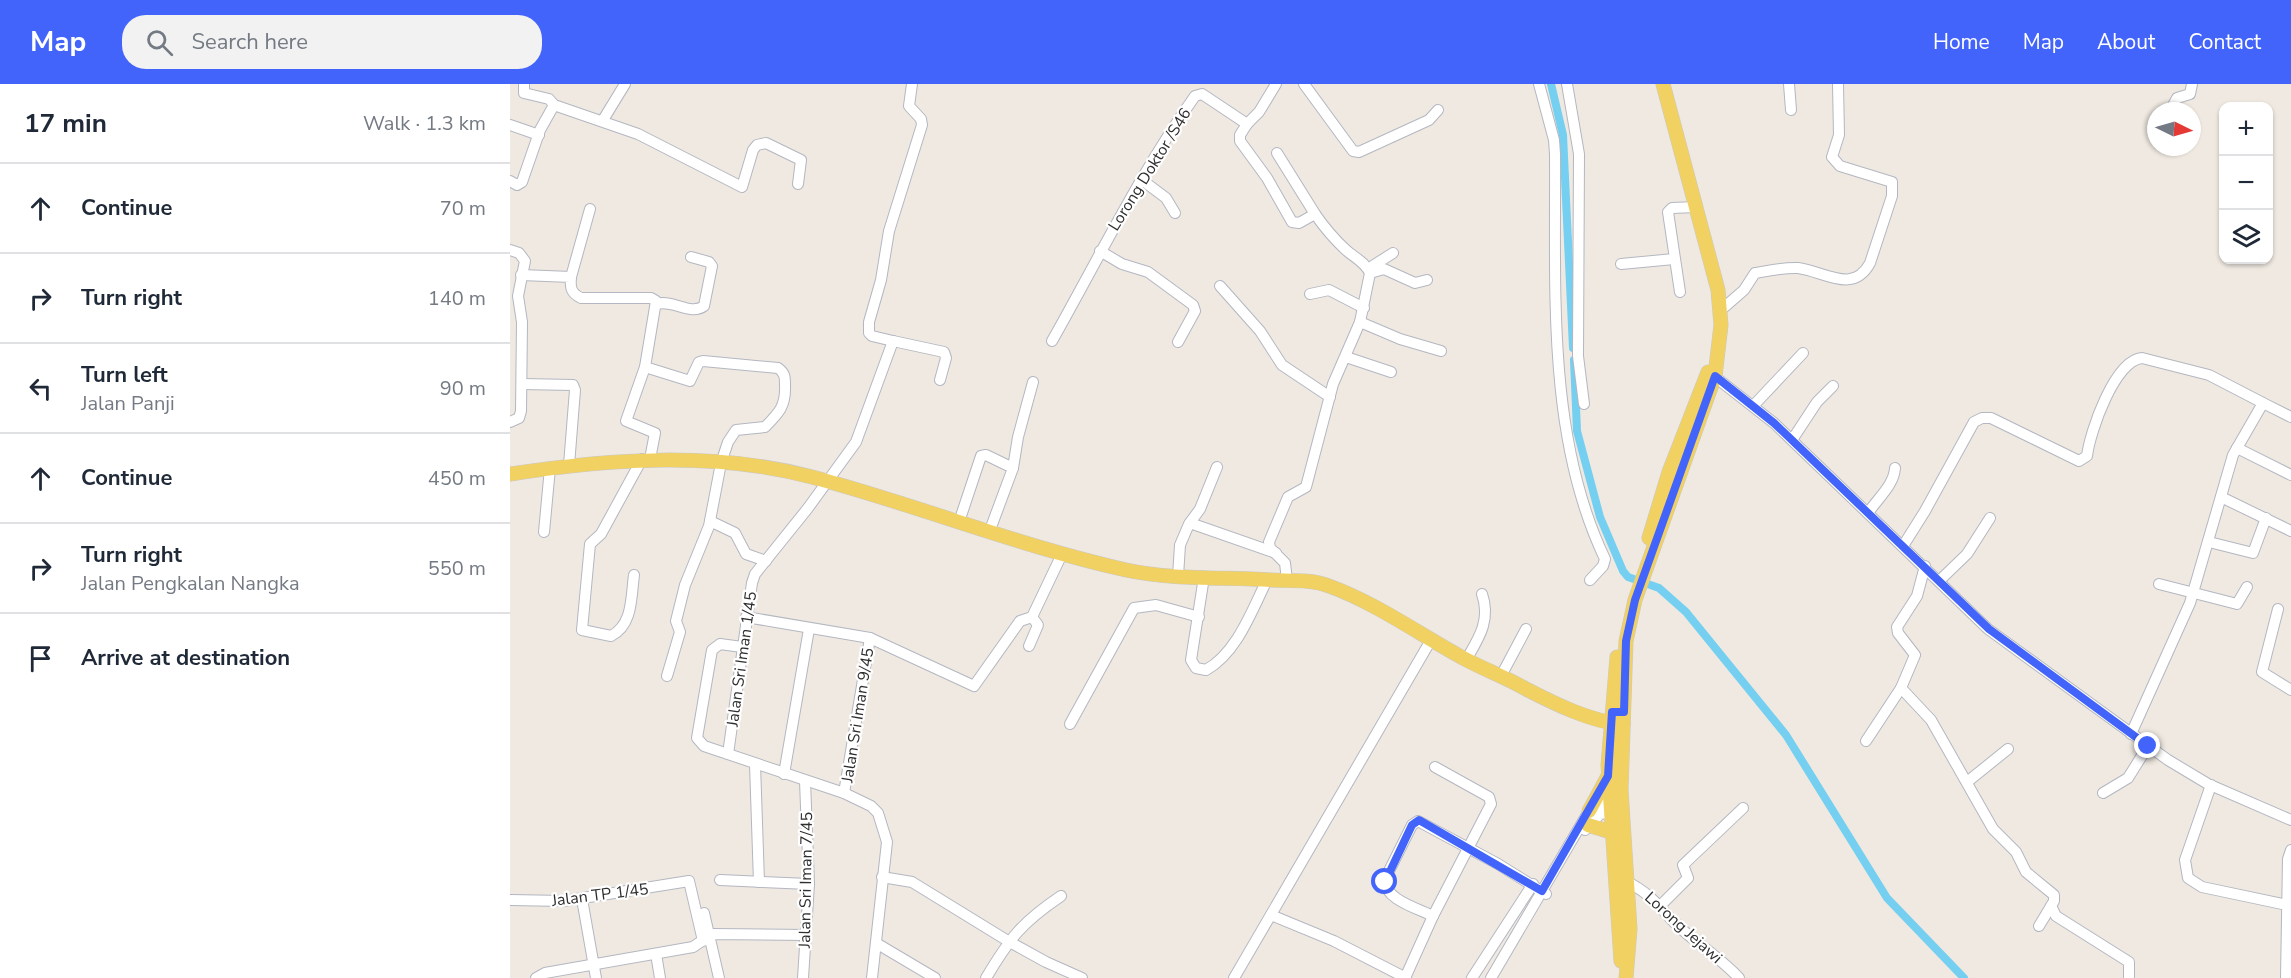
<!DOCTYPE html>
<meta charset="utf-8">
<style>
:root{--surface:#fff;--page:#f2f2f3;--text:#1f2937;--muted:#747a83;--line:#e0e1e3;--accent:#4264fb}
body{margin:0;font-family:"Nunito Sans",sans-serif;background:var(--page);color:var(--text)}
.controls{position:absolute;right:18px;top:18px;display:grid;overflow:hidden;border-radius:12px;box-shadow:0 2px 4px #0004}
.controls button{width:54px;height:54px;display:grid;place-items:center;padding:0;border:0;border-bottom:2px solid var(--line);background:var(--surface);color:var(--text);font:30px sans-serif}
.compass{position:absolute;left:1637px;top:18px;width:54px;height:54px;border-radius:50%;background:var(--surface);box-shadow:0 2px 4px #0004;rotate:95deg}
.stop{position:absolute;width:18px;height:18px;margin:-14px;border:4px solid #4264fb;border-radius:50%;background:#fff}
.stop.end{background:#4264fb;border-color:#fff;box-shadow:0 2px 6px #0008}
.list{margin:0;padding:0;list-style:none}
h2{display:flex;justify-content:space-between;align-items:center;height:78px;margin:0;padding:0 24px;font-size:26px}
h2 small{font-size:20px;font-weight:400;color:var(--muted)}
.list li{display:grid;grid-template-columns:39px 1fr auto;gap:18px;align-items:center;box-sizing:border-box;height:90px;padding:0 24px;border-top:2px solid var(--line)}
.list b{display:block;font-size:22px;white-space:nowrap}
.list p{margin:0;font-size:20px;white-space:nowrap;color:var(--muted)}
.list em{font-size:20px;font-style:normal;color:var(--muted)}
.icon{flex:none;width:33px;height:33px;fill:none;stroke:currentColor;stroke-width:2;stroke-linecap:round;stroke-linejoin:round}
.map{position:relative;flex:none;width:1781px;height:894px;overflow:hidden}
header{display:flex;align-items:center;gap:36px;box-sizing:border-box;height:84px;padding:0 30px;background:var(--accent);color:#fff}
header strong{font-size:28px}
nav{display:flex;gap:33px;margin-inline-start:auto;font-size:21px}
.search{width:420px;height:54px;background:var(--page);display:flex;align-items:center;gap:15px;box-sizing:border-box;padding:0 21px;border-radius:24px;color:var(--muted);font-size:22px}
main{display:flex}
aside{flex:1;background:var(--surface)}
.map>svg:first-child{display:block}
</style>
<header>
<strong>Map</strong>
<div class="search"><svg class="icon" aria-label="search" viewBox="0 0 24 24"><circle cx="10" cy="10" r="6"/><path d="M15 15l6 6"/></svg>Search here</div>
<nav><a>Home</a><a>Map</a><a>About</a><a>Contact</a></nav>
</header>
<main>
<aside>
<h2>17 min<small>Walk · 1.3 km</small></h2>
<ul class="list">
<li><svg class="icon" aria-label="ahead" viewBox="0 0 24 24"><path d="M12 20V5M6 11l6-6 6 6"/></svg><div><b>Continue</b></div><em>70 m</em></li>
<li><svg class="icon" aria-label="right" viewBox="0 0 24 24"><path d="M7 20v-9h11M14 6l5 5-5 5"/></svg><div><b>Turn right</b></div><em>140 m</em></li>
<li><svg class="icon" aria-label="left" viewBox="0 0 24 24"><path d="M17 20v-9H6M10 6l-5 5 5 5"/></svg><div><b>Turn left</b><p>Jalan Panji</p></div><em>90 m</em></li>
<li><svg class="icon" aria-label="ahead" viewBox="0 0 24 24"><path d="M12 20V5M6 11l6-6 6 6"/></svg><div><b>Continue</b></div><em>450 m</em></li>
<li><svg class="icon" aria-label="right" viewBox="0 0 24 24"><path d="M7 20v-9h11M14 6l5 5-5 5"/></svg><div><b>Turn right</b><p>Jalan Pengkalan Nangka</p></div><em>550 m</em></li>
<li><svg class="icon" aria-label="arrive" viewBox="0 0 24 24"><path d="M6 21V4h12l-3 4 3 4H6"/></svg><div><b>Arrive at destination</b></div></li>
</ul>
</aside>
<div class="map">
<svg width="1781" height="894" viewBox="0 0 1781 894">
<rect width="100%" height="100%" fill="#efe9e1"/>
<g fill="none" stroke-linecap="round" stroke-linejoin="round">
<g stroke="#75cff0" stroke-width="8">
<polyline points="1041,0 1053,51 1063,264"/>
<polyline points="1064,276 1067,347 1090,433 1113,487 1118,493 1149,504 1176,528 1276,651 1377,814 1454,894"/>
</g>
<defs>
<g id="minor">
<polyline points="14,0 14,9 39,15 44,21"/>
<polyline points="794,0 843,67 849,68 919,36 928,26"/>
<path d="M1029,0L1044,56L1045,70C1046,203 1036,352 1095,475L1093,482L1080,496"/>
<polyline points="1057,0 1069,70 1068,272 1074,320"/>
<polyline points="1279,0 1281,26"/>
<polyline points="1660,27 1667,14 1680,10 1682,0"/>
<polyline points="93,36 115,0"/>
<path d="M737,40L730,51V57L757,94L782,138L789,139L805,130C814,143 824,155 836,166C845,174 855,178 860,189L850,238L823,300L796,403L778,413L759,458L760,464L775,479L777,496"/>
<polyline points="0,41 29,51"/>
<polyline points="767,69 805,130"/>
<polyline points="632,96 656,114 665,129"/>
<polyline points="0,97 7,101 12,98 30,46 44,21 128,50 232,103 243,66 247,61 256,59 291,76 288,100"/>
<polyline points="0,166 9,169 15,177 8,212 12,238 11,327 9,334 0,338"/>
<polyline points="590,167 612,180 638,188 683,221 685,227 668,258"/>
<polyline points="1111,180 1164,175"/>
<polyline points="861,183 883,169"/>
<polyline points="860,189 874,185 905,199 917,196"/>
<path d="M11,191L61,193C60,204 61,209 71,214H141L146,217L135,283L116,337L145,349L140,375"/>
<polyline points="61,193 80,125"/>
<polyline points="710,202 750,247 772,281 820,313"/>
<polyline points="1170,208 1158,128 1162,124 1186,123"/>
<polyline points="800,210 819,206 854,224"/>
<path d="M147,220C163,215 180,232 194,222L202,182L199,178L181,173"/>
<path d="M1211,226L1234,206L1245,189C1258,187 1274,183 1288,184C1314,187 1343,211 1360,179L1382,112V98L1330,82L1322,73L1329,51L1328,0"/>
<polyline points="850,238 890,255 931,267"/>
<polyline points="383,257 434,268 436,274 430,296"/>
<path d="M542,257C589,174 630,89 685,12L692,10L737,40L749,28L766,0"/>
<polyline points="836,273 881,288"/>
<path d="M135,283L180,297L189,278L193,277L268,284C275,289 275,293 275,301C276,322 269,329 255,343L226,346L218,358L211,379L199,442L175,501L166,537L170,548L157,592"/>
<polyline points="1200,289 1264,339 1478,545 1658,676 1698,700 1781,736"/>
<polyline points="12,300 63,301 65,306 59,381"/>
<polyline points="1753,319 1781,333"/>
<polyline points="1244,321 1293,269"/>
<polyline points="1282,356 1307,318 1323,302"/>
<polyline points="1727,364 1781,391"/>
<polyline points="503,384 508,353 523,298"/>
<polyline points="1711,413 1781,447"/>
<path d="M1358,429C1368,414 1384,401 1385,384"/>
<polyline points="200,437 225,449 236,470 256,477"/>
<polyline points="449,438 471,372 476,371 503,384 480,446"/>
<polyline points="680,439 766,469"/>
<polyline points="34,448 40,384"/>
<polyline points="1699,458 1743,469 1756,434"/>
<path d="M1393,462L1415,427L1464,338L1472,334H1481L1569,377L1577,372C1580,347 1605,276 1632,274L1699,291L1753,319L1723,371L1680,519L1621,650"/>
<polyline points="1415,482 1407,512 1387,543 1388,549 1405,571 1391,604 1421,636 1483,745 1506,768 1516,788 1544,811 1544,817 1529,842"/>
<path d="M124,491C121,513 123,541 101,552L72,546L80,460L91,450L132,375"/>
<polyline points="668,492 670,461 679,440 690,425 707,383"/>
<path d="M694,493L681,576L686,584L696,586C727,569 742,526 757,496"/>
<polyline points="1429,497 1457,470 1480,434"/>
<polyline points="1649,500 1727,520 1737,503"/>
<polyline points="1768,525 1752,588 1781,606"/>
<polyline points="236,533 360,554 464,602 510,537 522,533 552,470"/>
<polyline points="519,562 528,541 522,533"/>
<polyline points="232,563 210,560 202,566 187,654 194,662 334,709 361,722 368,729 377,758 362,894"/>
<path d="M956,576C969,554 981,536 972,510"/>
<polyline points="991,592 1016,545"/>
<polyline points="560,640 624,524 646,521 689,533"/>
<polyline points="1356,657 1391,604"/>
<polyline points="218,670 242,499 245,490 298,424 346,358 383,257 362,252 359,249 359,238 371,196 379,147 412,41 411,35 399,22 402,0"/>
<polyline points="245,680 249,798"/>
<polyline points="274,690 299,545"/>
<polyline points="1457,698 1498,665"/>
<polyline points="1701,701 1675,776 1678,794 1692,803 1777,821"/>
<polyline points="334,709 360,554"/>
<polyline points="1593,709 1618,694 1638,662"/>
<polyline points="1075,746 1090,730 1106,728"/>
<polyline points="372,793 402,798 498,857 536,878 572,894"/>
<polyline points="210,796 299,800"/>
<path d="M1116,797C1140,810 1144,817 1162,836C1182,857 1209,872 1229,894"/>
<polyline points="72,815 86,894"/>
<polyline points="0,816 54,817 179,797 193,857"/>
<polyline points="1151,821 1178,794 1173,781 1233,724"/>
<polyline points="1541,822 1546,832 1619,878 1619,894"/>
<polyline points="194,829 209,894"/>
<polyline points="761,831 824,857 896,894"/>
<path d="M923,832C907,824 873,815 875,795L902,741L908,737L988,780L1036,810"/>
<polyline points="366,859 425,894"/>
<polyline points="146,870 150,894"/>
<polyline points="26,894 35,889 183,863 202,850 296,851"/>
<polyline points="293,894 299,800 295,697"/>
<path d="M476,894C500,854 511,839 551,812"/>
<polyline points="724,894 921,556"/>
<polyline points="895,894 923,832 981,720 979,713 925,683"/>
<polyline points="962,894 1023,800"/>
<polyline points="981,894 1079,727 1089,721 1108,718"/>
<polyline points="1776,894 1778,775 1781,766"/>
</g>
<g id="major">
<path d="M0,390C100,375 203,367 302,393C407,421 509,462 616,486C663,496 713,493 761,496C780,497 801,495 819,502C866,519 909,550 953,574C973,585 995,593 1016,605C1047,621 1078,636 1113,641"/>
<polyline points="1139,454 1159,388 1198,288"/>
<polyline points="1107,573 1098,681 1111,877"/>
<polyline points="1079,727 1098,692"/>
<polyline points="1078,741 1101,748"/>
<polyline points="1116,894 1120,845 1111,706 1116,557 1125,516 1205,292 1211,241 1208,206 1153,0"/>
</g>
</defs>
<use href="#minor" stroke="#b4b7c1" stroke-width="12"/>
<use href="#major" stroke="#c9c9c9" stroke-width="15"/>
<use href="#minor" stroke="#fff" stroke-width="10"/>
<use href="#major" stroke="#f2d163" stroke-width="14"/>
</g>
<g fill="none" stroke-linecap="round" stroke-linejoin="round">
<polyline stroke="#4264fb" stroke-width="8" points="875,798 902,741 909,736 1032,807 1098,692 1102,628 1114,628 1116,557 1125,516 1205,292 1264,339 1479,545 1638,662"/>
</g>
<g text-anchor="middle" stroke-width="4.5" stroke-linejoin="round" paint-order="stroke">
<g font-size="16" fill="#2e2e2e" stroke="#fff">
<text transform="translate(639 85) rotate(-58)" y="6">Lorong Doktor /S46</text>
<text transform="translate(231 575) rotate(-82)" y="6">Jalan Sri Iman 1/45</text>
<text transform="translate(347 631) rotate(-81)" y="6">Jalan Sri Iman 9/45</text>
<text transform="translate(295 796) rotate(-89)" y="6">Jalan Sri Iman 7/45</text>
<text transform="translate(90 810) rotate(-7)" y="6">Jalan TP 1/45</text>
<text transform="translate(1174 843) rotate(42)" y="6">Lorong Jejawi</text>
</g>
</g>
</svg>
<div class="controls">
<button>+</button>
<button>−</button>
<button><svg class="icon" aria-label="layers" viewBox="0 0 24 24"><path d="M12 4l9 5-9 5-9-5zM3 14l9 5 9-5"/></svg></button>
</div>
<svg class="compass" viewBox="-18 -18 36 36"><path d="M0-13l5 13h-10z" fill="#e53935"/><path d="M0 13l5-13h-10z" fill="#747a83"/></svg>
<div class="stop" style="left:875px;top:798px"></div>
<div class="stop end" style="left:1638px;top:662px"></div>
</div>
</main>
